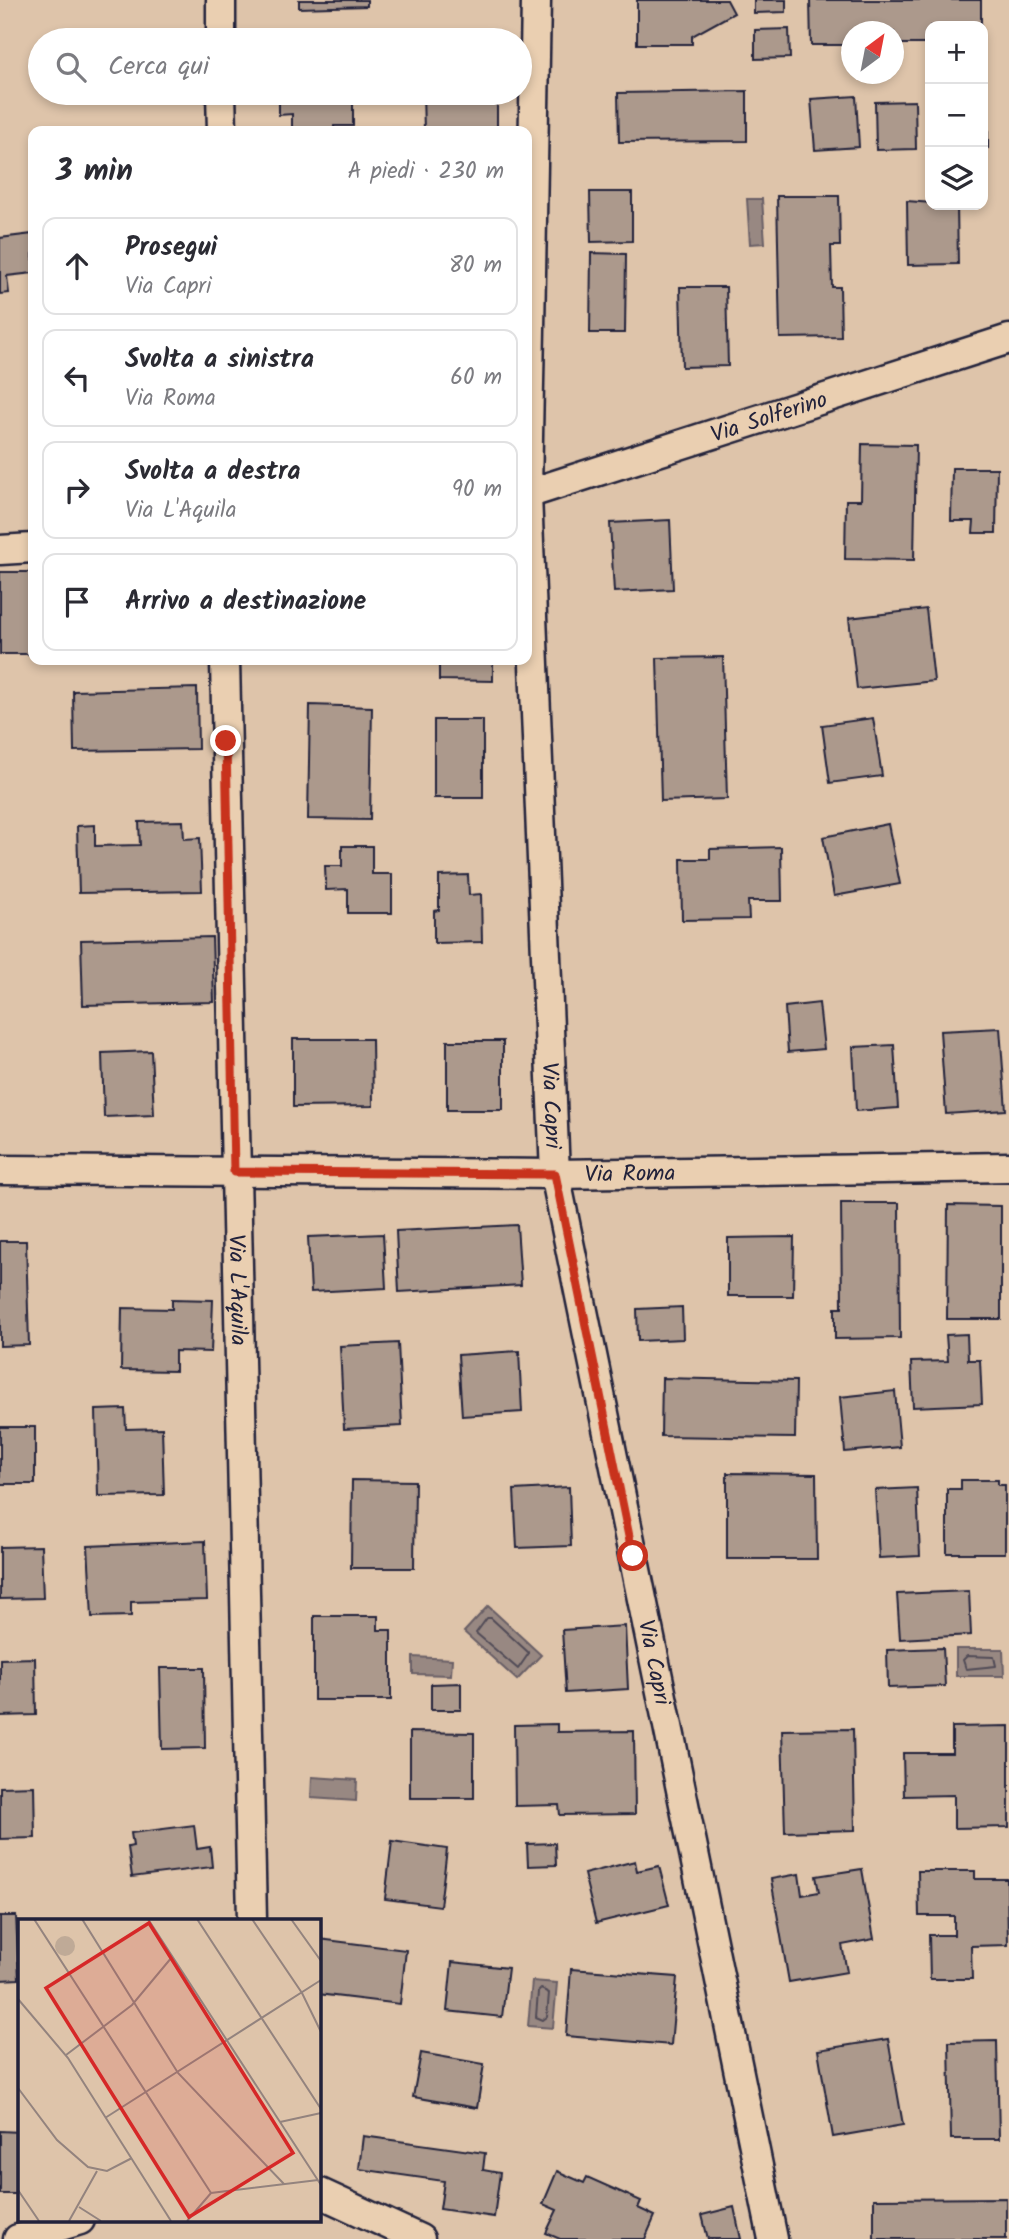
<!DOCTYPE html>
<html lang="it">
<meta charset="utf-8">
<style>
:root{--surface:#fff;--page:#f2f2f3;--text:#2b2b33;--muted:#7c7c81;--line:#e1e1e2}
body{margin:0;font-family:Kalam,sans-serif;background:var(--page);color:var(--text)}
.controls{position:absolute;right:21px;top:21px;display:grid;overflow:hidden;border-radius:14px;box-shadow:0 4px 10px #0003}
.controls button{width:63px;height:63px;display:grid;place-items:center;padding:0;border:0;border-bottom:2px solid var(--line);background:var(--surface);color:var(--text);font:35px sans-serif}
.compass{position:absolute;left:841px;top:21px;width:63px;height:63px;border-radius:50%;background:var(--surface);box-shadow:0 4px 10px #0003;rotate:32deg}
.stop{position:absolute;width:21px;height:21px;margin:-16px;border:5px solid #c8321e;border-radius:50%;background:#fff}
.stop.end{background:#c8321e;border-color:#fff;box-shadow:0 2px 7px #0008}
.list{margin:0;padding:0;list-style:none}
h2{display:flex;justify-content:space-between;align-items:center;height:91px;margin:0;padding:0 28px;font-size:30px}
h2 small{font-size:23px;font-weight:400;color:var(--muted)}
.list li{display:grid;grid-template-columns:46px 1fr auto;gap:21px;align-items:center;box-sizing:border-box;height:98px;margin:0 14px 14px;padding:0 14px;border:2px solid var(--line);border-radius:14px}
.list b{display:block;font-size:26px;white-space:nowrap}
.list p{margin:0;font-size:23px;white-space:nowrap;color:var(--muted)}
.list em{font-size:23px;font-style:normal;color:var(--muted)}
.icon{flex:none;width:38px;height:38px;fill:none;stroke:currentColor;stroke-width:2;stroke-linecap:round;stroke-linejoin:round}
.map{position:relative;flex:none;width:1009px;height:2239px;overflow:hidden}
.search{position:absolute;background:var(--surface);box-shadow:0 4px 10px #0003;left:28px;top:28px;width:504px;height:77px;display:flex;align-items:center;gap:18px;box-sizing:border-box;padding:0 24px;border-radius:38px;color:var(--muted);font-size:26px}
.panel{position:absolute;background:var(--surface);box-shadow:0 4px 10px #0003;left:28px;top:126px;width:504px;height:539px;border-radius:14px}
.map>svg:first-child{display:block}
</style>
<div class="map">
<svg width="1009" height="2239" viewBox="0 0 1009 2239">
<rect width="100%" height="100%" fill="#dec4aa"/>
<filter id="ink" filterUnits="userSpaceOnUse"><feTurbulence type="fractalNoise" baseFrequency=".0143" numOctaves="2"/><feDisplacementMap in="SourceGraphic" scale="14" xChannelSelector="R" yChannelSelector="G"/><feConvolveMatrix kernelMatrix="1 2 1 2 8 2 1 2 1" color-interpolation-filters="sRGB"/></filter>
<g filter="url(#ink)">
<g fill="#988882" stroke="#695f66" stroke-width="2">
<polygon points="747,199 762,199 765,243 750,244"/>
<polygon points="488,1606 541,1655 517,1680 464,1632"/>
<polygon points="956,1649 1003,1649 1004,1676 956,1676"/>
<polygon points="413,1657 452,1659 451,1675 413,1674"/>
<polygon points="312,1777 357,1780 356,1801 311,1798"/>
<polygon points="532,1981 557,1983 553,2028 528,2026"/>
</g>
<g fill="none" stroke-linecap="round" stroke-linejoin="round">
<g stroke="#514b57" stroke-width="2">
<polygon points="487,1618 491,1618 529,1653 518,1669 476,1633"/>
<polygon points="967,1656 994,1657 996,1666 966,1669 963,1660"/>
<polygon points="541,1989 549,1993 547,2017 543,2020 536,2017 538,1992"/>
</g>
</g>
<g fill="#ac998c" stroke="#22223b" stroke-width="2">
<polygon points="299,0 367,0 367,6 299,8"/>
<polygon points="637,0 727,0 734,13 692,36 692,44 637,44"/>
<polygon points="754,0 786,0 786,12 754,13"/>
<polygon points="810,0 981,0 981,26 930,26 930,44 894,44 894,32 852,32 852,45 811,45"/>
<polygon points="789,29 790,58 755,59 755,30"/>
<polygon points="66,35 153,36 153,40 66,40"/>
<polygon points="747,91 747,141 619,142 618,93"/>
<polygon points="66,93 153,93 153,96 66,95"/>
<polygon points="279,93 353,93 353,126 334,126 334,131 292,131 292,114 279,115"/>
<polygon points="423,93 497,93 497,131 424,131"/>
<polygon points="856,96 859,147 815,150 811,99"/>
<rect x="983" y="98" width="5" height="50"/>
<polygon points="915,101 916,149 876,150 875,102"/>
<polygon points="590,192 632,192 632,241 591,242"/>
<polygon points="777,196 839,196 840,246 831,246 832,287 840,287 841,337 780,338"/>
<polygon points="907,201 957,205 958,264 908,265"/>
<polygon points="33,234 33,273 7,276 9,293 0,294 0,238"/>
<polygon points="591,253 626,254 625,333 590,333"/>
<polygon points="680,287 726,287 728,366 682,367"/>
<polygon points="862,444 916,445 914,560 845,559 846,500 861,500"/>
<polygon points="952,468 997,468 996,533 973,533 974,521 951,521"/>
<polygon points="670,520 673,589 614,592 610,523"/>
<rect x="0" y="572" width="33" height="82"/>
<polygon points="926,609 934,681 857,689 849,618"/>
<polygon points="723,657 727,799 661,801 657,658"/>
<polygon points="439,660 493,660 493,681 439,680"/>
<polygon points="197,688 198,749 74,751 73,691"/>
<polygon points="310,705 372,707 370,820 308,819"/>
<polygon points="873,718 882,776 830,783 822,725"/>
<rect x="434" y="720" width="49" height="78"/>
<polygon points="183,821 184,839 200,838 202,891 79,893 77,826 95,825 95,846 140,845 139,822"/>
<polygon points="888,824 900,884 834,896 823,837"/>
<polygon points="342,846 372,846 372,874 392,874 392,913 348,913 348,889 326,890 325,866 342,866"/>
<polygon points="781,847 782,901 748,901 749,919 682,920 681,859 710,859 710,849"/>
<polygon points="468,875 469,895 481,894 482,942 434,943 434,911 439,910 439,876"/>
<polygon points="212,937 214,1002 83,1005 81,940"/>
<polygon points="819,1003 824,1049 788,1052 785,1007"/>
<polygon points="1000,1028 1006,1110 946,1114 940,1031"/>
<polygon points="293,1039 372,1039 373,1106 293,1107"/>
<rect x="447" y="1041" width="56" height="69"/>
<polygon points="894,1045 898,1108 856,1111 853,1047"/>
<polygon points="151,1051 154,1115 104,1117 102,1053"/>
<polygon points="841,1203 899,1203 900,1338 835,1339 835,1308 842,1308"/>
<polygon points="948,1205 1001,1206 1001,1319 947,1319"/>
<polygon points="517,1225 521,1285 399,1292 396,1231"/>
<polygon points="383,1234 386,1288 311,1292 308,1237"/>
<polygon points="794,1237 793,1296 728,1296 728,1238"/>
<polygon points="0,1241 26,1241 29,1345 0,1346"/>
<polygon points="172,1299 213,1300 211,1352 175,1351 175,1371 121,1370 122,1308 172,1309"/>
<polygon points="682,1307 683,1339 638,1341 637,1309"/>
<polygon points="967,1334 968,1360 980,1360 982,1404 913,1407 911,1362 948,1361 946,1335"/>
<polygon points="398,1343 402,1426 344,1429 340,1346"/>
<polygon points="519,1351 522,1412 462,1416 458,1355"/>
<polygon points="662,1378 796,1381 795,1438 661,1436"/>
<polygon points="895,1391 900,1447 845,1452 840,1397"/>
<polygon points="125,1409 126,1429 162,1428 164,1495 98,1496 96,1410"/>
<rect x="0" y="1427" width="35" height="57"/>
<polygon points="727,1473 816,1474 817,1559 727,1559"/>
<polygon points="352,1480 415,1481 414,1568 351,1568"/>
<polygon points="961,1480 998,1480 998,1485 1005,1485 1005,1553 947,1553 947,1489 961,1489"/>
<polygon points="569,1487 571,1546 517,1548 514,1490"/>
<polygon points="917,1488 920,1556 879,1558 875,1490"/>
<polygon points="205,1541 207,1600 131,1602 131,1616 92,1617 88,1546"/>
<polygon points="41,1546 43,1598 0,1599 0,1547"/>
<polygon points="969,1591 971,1635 900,1639 897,1594"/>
<polygon points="314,1616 378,1616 378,1630 391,1630 391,1700 314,1700"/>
<polygon points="625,1626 628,1689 566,1693 562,1630"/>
<polygon points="943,1648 945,1686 888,1688 887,1650"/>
<polygon points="35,1658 36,1715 0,1716 0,1659"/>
<polygon points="160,1668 204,1668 205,1748 162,1749"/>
<polygon points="461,1683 461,1710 431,1710 431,1684"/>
<polygon points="557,1724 557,1732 634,1731 635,1814 560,1815 559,1805 515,1806 514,1725"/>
<polygon points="1009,1726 1009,1827 954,1828 954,1795 904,1796 903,1753 952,1753 952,1727"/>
<polygon points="853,1729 855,1830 785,1832 782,1730"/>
<polygon points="410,1732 474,1733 474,1798 410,1798"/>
<polygon points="34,1786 35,1838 0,1839 0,1787"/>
<polygon points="194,1825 197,1849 210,1847 212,1867 132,1877 128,1847 133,1846 131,1833"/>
<polygon points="392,1841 447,1849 440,1906 385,1899"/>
<polygon points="555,1843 556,1865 528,1866 527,1844"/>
<polygon points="635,1861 637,1871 659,1866 669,1905 596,1923 584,1874"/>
<polygon points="862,1869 874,1939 842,1945 847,1972 789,1982 771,1879 799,1874 802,1895 819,1892 816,1876"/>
<polygon points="918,1871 975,1871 975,1879 1007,1879 1008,1945 971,1946 972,1979 930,1979 929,1935 954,1935 954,1916 919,1916"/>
<polygon points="0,1916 16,1916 19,1979 0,1980"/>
<polygon points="319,1939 406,1950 400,2004 318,1994"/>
<polygon points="452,1962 508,1968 502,2017 447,2011"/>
<polygon points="571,1969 677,1977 671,2045 566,2036"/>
<polygon points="888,2039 903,2125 833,2137 818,2050"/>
<polygon points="997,2041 999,2139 951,2139 949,2042"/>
<polygon points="421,2053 484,2064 477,2108 413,2097"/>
<polygon points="0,2131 19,2132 19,2194 0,2194"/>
<polygon points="363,2136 485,2153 483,2170 500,2173 494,2217 440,2209 444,2181 359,2169"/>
<polygon points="557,2171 584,2183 587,2177 641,2201 638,2208 655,2216 645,2239 560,2239 546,2233 557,2210 543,2204"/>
<polygon points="1006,2198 1006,2239 874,2239 874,2199"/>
<polygon points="734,2207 741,2239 708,2239 702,2215"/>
</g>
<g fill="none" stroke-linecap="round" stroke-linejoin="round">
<defs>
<g id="minor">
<polyline points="221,0 221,40"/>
<polyline points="221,93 222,131"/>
<polyline points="527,492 536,0"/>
<path id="s1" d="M527,494L1009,339"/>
<path id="s2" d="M527,495L555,1174L773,2239"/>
<polyline points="0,550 33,548"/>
<path id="s3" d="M225,660L252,1920"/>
<path id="s4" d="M0,1170L555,1174L1009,1167"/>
<polyline points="318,2192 420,2239"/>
<polyline points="18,2239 80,2220"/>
</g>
</defs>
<use href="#minor" stroke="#22223b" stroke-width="33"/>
<use href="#minor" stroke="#eacfb1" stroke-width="28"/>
</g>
</g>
<g fill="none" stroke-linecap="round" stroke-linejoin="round" filter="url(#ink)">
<polyline stroke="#c8321e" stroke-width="9" points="226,741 234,1172 555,1174 633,1556"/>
</g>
<g text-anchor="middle" stroke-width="5" stroke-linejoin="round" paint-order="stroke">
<g font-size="23" fill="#22223b" stroke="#eacfb1">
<text dy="8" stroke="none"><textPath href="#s1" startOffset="254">Via Solferino</textPath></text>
<text dy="8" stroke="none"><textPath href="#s2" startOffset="611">Via Capri</textPath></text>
<text dy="8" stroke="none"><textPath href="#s4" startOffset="630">Via Roma</textPath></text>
<text dy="8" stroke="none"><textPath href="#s3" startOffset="630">Via L'Aquila</textPath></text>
<text dy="8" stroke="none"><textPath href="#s2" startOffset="1178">Via Capri</textPath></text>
</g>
</g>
<g transform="translate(18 1919)">
<rect width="303" height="303" fill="#dec4aa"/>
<path d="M37 27a10 10 0 1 1 20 0a10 10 0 1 1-20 0Z" fill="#bfaa97"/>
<path fill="none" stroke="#93837e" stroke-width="2" d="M16,0L193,274M64,0L160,154L266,265M130,0L303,266M179,0L303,190M234,0L284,74L303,113M273,0L303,42M0,80L50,139L153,302M48,136L114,86L154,38M0,169L39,221L70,248L89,252L114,239M87,199L303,61M262,203L303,194M0,271L21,302M61,288L83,302M51,302L79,252M169,302L193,274L300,261"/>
<path fill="#d62828" fill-opacity="0.15" stroke="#d62828" stroke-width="3.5" d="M131,4L275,234L171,298L28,69Z"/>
<rect width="303" height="303" fill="none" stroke="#22223b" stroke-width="3.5"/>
</g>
</svg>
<div class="controls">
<button>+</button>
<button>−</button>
<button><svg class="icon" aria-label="layers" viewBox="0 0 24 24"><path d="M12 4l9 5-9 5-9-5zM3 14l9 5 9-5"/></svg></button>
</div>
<svg class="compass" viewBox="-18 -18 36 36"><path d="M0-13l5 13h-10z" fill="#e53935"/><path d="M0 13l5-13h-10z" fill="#7c7c81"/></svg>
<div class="stop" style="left:633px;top:1556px"></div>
<div class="stop end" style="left:226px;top:741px"></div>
<div class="search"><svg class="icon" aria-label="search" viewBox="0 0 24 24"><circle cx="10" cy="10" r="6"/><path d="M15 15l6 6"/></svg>Cerca qui</div>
<section class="panel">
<h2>3 min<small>A piedi · 230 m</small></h2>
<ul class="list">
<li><svg class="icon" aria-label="ahead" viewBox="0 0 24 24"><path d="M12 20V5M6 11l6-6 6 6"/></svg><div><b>Prosegui</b><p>Via Capri</p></div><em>80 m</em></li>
<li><svg class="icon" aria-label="left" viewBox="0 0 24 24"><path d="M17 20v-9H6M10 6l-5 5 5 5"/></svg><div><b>Svolta a sinistra</b><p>Via Roma</p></div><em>60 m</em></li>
<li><svg class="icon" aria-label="right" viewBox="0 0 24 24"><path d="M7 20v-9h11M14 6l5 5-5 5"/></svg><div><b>Svolta a destra</b><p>Via L'Aquila</p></div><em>90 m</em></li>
<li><svg class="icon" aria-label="arrive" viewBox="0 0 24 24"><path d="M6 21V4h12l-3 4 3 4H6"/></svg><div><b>Arrivo a destinazione</b></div></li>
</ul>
</section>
</div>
